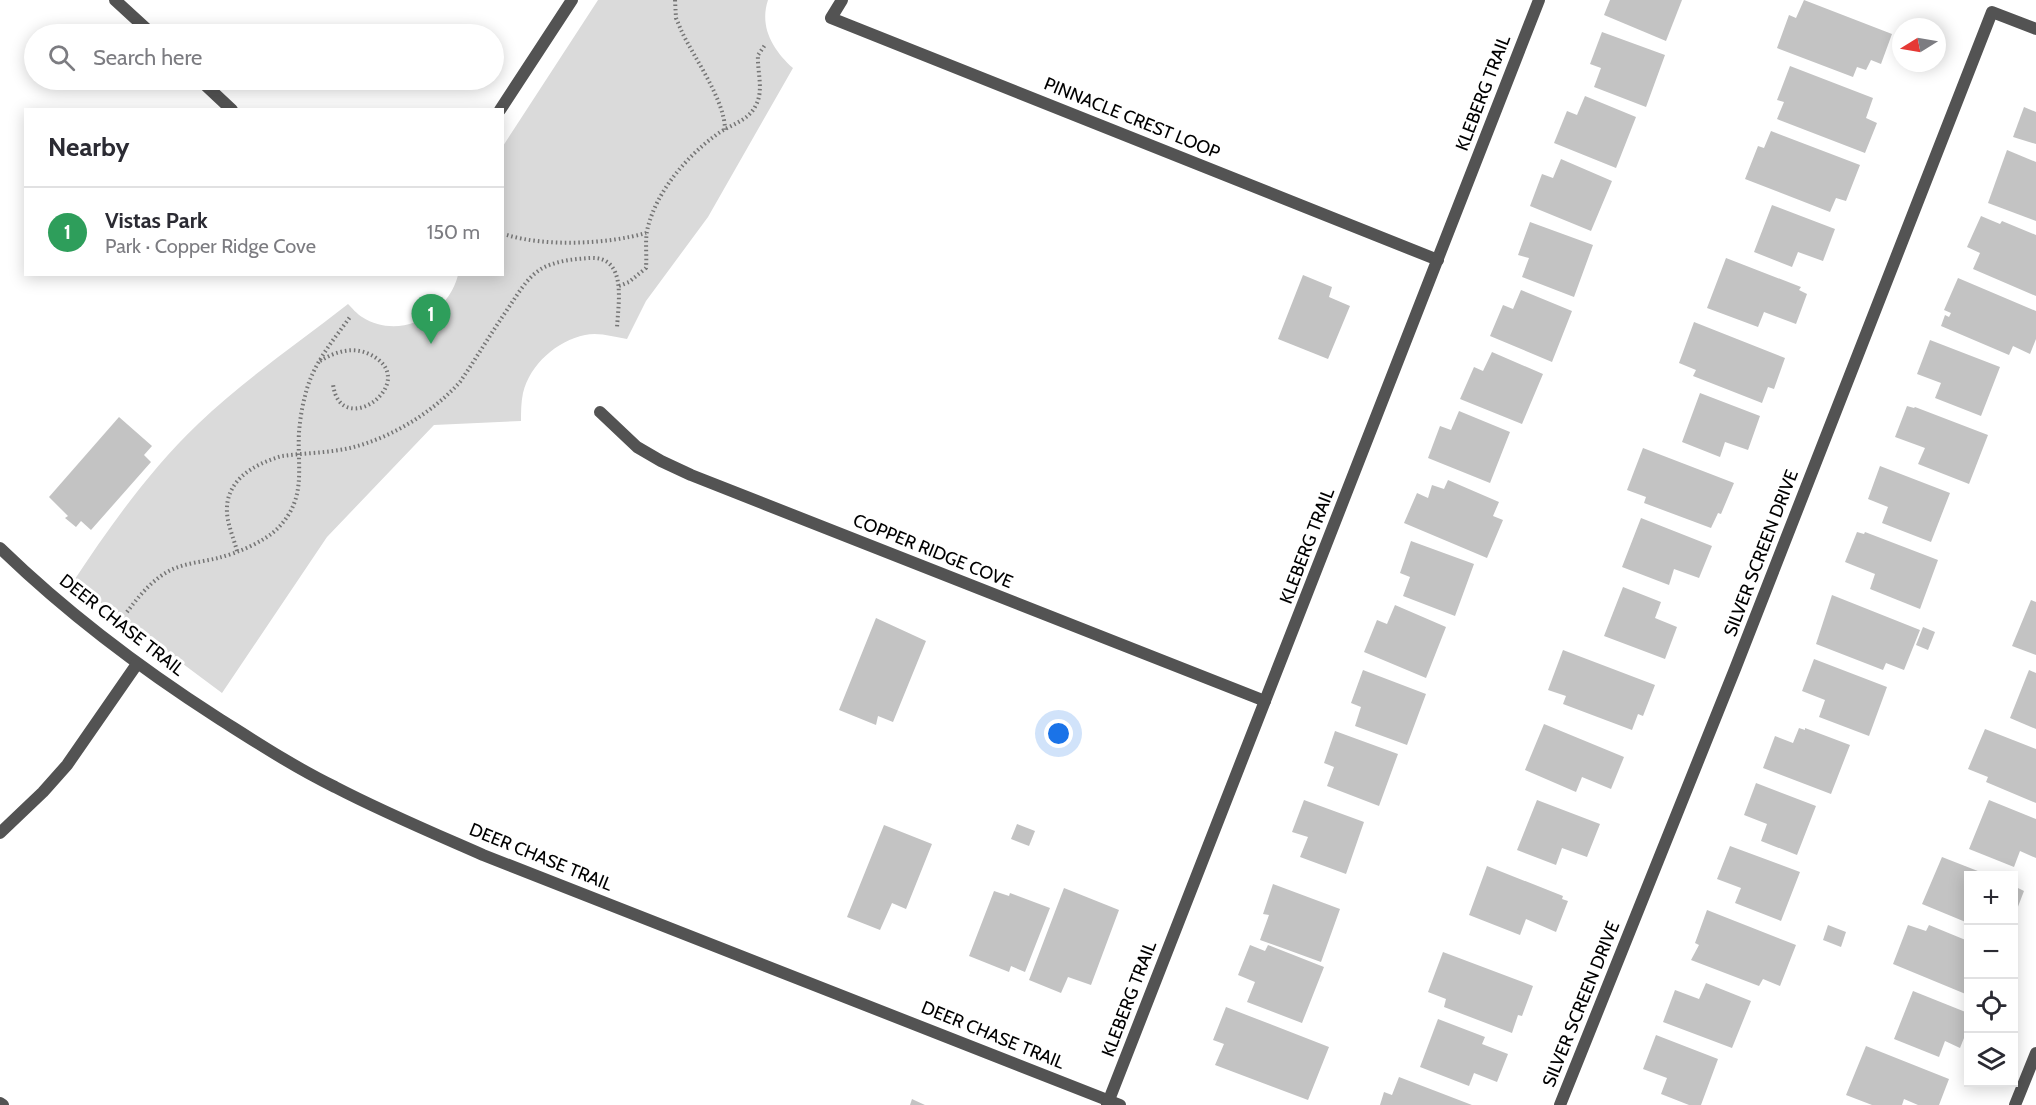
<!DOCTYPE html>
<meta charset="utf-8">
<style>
:root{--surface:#fff;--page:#f7f7f7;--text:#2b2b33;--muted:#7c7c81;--line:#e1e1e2;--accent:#000}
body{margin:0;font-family:Cabin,sans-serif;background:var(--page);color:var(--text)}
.controls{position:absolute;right:18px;bottom:18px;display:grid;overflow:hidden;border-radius:0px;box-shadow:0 3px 15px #0003}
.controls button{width:54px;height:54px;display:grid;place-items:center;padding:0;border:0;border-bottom:2px solid var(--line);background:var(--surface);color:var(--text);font:30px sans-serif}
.compass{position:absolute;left:1892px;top:18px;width:54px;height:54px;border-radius:50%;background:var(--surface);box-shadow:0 3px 15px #0003;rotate:259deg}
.you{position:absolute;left:1059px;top:734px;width:21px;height:21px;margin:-15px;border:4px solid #fff;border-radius:50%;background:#1a73e8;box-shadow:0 0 0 9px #1a73e833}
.badge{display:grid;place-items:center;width:39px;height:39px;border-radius:50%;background:var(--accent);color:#fff;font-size:20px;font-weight:700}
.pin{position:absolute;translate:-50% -50px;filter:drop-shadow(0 2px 3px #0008)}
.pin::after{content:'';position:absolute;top:32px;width:21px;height:18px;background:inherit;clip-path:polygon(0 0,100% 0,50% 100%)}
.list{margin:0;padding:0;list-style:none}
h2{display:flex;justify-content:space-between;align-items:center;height:78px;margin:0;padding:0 24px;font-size:26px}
h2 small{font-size:20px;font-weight:400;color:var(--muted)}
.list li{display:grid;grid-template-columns:39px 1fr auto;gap:18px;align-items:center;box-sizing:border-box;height:90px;padding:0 24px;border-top:2px solid var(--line)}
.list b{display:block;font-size:22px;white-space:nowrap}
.list p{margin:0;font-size:20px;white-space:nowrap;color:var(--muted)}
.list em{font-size:20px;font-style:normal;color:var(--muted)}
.icon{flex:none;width:33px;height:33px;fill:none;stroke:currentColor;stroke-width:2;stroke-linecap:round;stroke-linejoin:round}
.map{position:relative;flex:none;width:2036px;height:1105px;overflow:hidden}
.search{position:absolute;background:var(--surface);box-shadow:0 3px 15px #0003;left:24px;top:24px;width:480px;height:66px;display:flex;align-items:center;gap:15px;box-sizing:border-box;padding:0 21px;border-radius:33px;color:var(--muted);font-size:22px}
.panel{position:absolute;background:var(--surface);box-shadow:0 3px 15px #0003;left:24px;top:108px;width:480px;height:168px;border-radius:0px}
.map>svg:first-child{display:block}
</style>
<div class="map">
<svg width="2036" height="1105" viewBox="0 0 2036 1105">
<rect width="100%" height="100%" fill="#fff"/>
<path fill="#dadada" d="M598,0H768C759,27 773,50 793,68L708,217L646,301L627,339C614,337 599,332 585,335C557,341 530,364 523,393C521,402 521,412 521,421L434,425L327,537L222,693L73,582C110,526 149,471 198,424C244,380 298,343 348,304C352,308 357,314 362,317C400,341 448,315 458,275L502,274L503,146Z"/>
<g fill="#c3c3c3">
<polygon points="1610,0 1682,0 1666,41 1604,15"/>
<polygon points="1804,0 1892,34 1881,64 1871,60 1866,70 1857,67 1853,77 1777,48 1789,15 1796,18"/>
<polygon points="1602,32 1665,55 1646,107 1594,87 1601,68 1590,64"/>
<polygon points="1790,66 1873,98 1866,118 1877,123 1865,153 1777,119 1784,102 1777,100"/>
<polygon points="1585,96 1636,117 1616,168 1554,143 1567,111 1577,115"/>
<polygon points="2024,107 2036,112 2036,144 2013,137"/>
<polygon points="1771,131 1860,165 1846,201 1836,198 1830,212 1745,179 1758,146 1764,148"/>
<polygon points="2007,150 2036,162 2036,221 1988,203"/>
<polygon points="1561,159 1612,181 1591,231 1530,206 1542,174 1553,178"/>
<polygon points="1772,205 1835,229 1823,261 1798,252 1792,267 1754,252"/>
<polygon points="1981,216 2000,224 2002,221 2036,235 2036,296 1973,269 1980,253 1967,247"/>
<polygon points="1530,222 1593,245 1574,297 1522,277 1529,258 1518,255"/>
<polygon points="1726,258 1801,287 1799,290 1807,294 1796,324 1764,312 1758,327 1707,308"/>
<polygon points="1303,275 1332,287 1329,297 1350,306 1328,359 1278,339"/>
<polygon points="1958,278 2036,311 2036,339 2030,354 2013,346 2009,355 1941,326 1945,315 1949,317 1951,313 1944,310"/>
<polygon points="1521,290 1572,311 1552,362 1490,336 1503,305 1513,309"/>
<polygon points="1694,322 1785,358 1774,389 1768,387 1762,403 1693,376 1696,370 1679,363"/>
<polygon points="1930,340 2000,367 1981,416 1935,398 1941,383 1917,374"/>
<polygon points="1492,352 1543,374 1522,424 1460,399 1474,367 1483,371"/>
<polygon points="1700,393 1760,416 1748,450 1725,442 1720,457 1682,442"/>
<polygon points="1907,406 1914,408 1915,407 1988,435 1969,484 1918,464 1925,448 1895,437"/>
<polygon points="1459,411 1510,432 1490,483 1428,458 1440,426 1451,430"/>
<polygon points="119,417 152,446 144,455 151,462 91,530 81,521 76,527 65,518 68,516 49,497"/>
<polygon points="1643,448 1734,483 1721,514 1718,513 1711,528 1644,503 1646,497 1627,490"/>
<polygon points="1880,466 1950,493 1931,542 1882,523 1888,507 1868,499"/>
<polygon points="1448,480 1499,502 1493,516 1503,520 1487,558 1404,523 1417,493 1428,498 1432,485 1444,489"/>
<polygon points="1641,518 1712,546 1699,578 1674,569 1669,585 1622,567"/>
<polygon points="1857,532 1864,534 1865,532 1938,560 1920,609 1870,589 1875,574 1845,562"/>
<polygon points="1411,541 1474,564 1455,616 1403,596 1410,577 1400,573"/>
<polygon points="1623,587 1661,602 1655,618 1677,627 1665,659 1604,636"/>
<polygon points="1832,595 1920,630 1904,670 1886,663 1883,670 1816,644"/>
<polygon points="2031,600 2036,602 2036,655 2012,646"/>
<polygon points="1395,605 1446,627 1426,678 1364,652 1377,620 1387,624"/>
<polygon points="876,618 926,641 893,722 878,716 876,725 839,710"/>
<polygon points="1923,627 1935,632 1928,650 1916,645"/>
<polygon points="1563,650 1655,685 1643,716 1638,714 1632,730 1563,704 1566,696 1548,690"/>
<polygon points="1814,659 1887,687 1869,736 1819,717 1825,700 1802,691"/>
<polygon points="1363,670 1426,694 1407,745 1355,726 1361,707 1351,703"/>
<polygon points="2029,670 2036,673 2036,729 2010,718"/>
<polygon points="1544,724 1624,757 1611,789 1582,777 1576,792 1525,770"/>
<polygon points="1799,728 1805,730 1805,728 1850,745 1831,794 1763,768 1775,736 1793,743"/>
<polygon points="1985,729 2036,749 2036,803 1986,782 1988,777 1968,769"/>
<polygon points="1335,731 1398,754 1379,806 1327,786 1334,767 1324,763"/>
<polygon points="1756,783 1816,806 1797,855 1761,841 1767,824 1744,815"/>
<polygon points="1304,800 1364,822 1346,874 1300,857 1308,837 1292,832"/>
<polygon points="1537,800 1600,824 1587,857 1562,848 1556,865 1517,850"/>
<polygon points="1989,800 2036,819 2036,858 2020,851 2014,867 1969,849"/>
<polygon points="1017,824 1035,831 1029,846 1011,839"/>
<polygon points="884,825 932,844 906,909 892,903 880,930 847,917"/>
<polygon points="1730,846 1800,872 1781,921 1735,903 1741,888 1717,879"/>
<polygon points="1942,857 1988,875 1968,876 1968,923 1922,904"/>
<polygon points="1487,866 1563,896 1562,899 1568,901 1556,932 1526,919 1520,935 1469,915"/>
<polygon points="1273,884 1340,909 1321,962 1260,940 1269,915 1263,914"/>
<polygon points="2014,886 2024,891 2014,917"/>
<polygon points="1064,888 1119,910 1091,985 1068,977 1061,993 1029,980"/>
<polygon points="994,891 1009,896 1010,893 1050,908 1025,972 1011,966 1009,972 969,956"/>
<polygon points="1707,910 1796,945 1780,986 1763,979 1759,986 1691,960 1699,945 1695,943"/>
<polygon points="1828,925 1846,932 1841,947 1823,940"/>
<polygon points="1908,925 1926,931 1929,925 1968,941 1968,995 1893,964"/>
<polygon points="1250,945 1265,951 1268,945 1324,967 1302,1023 1247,1002 1255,982 1238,975"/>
<polygon points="1443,952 1533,986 1522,1016 1518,1015 1512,1033 1444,1007 1446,999 1428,992"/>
<polygon points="1706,983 1751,1001 1732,1048 1663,1022 1675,990 1699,999"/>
<polygon points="1913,991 1968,1013 1968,1028 1960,1048 1945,1041 1939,1057 1894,1039"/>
<polygon points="1226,1007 1329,1047 1308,1100 1215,1065 1224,1044 1213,1040"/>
<polygon points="1438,1019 1485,1037 1482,1044 1508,1054 1497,1082 1474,1073 1469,1086 1420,1067"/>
<polygon points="1656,1035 1718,1059 1701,1105 1689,1105 1661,1094 1667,1078 1643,1069"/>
<polygon points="1866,1046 1949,1079 1939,1105 1918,1105 1904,1099 1902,1105 1872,1105 1846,1095"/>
<polygon points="1399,1077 1472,1105 1380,1105 1384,1092 1392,1095"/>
<polygon points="912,1099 914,1100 925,1105 910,1105"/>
</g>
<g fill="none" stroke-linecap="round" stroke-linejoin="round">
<g stroke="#757575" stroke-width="4" stroke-dasharray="1.5 3" stroke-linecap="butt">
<path d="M675,0L676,18L681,30C694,58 725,100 725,130"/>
<path d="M507,235C546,247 608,244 646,233"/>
<path d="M619,286L629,282L646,268C647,255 645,243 647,231C655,193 686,157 716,135C730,124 748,122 756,105C764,90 757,71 758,55L765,45"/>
<path d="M320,361C335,352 352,346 369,354C425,380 340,443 333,384"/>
<path d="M237,551C234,539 228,526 227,513C225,480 254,464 282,456C304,453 328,453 350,448C391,438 432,413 460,382C477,357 493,330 511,304C519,292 528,277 541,269C555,261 573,259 590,258C628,256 618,304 617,328"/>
<path d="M127,612C139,596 152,580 169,571C184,563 202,562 218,558C237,553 265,542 279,527C307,497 297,468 299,432C300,420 302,407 305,396C312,365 332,342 350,317"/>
</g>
<g stroke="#535353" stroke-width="12">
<polyline points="115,0 152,34"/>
<polyline points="842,0 831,18 1438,260"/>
<polyline points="200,80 232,110"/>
<polyline points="500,110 572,0"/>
<polyline points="600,412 637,447 661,461 691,475 1265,701"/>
<path d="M0,548C66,612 140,668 218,718C256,742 294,767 335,787C383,812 433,833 483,855L1120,1105"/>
<polyline points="0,833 43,792 67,765 137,664"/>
<polyline points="0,1103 3,1105"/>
<polyline points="1107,1105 1539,0"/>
<polyline points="1560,1105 1735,669 1992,12 2036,29"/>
<polyline points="2015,1105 2036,1053"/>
</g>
</g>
<g text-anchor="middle" stroke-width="6" stroke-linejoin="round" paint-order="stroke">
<g font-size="18" fill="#000" stroke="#fff">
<text transform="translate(1483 93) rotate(-69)" y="6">KLEBERG TRAIL</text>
<text transform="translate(1132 118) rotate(22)" y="6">PINNACLE CREST LOOP</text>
<text transform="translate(1307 546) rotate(-69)" y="6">KLEBERG TRAIL</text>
<text transform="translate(933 551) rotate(22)" y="6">COPPER RIDGE COVE</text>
<text transform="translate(1761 553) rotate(-69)" y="6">SILVER SCREEN DRIVE</text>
<text transform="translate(122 625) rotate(38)" y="6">DEER CHASE TRAIL</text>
<text transform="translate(541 857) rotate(22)" y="6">DEER CHASE TRAIL</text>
<text transform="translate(1129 999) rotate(-69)" y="6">KLEBERG TRAIL</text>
<text transform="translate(1581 1004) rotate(-68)" y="6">SILVER SCREEN DRIVE</text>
<text transform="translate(993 1035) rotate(22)" y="6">DEER CHASE TRAIL</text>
</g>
</g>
</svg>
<div class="controls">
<button>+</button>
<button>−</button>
<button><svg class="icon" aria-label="locate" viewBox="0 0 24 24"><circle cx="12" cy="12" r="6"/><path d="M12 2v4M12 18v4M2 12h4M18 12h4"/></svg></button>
<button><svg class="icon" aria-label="layers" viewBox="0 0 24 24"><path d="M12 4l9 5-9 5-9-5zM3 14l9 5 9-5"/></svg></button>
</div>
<svg class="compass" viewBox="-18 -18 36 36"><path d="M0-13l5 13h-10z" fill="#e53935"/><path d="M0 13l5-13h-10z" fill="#7c7c81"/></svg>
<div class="you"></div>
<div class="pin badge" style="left:431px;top:344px;background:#2e9e5b">1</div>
<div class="search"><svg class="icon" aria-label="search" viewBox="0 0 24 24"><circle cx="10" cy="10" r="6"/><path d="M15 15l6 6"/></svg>Search here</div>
<section class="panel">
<h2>Nearby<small></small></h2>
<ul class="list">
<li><span class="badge" style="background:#2e9e5b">1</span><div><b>Vistas Park</b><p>Park · Copper Ridge Cove</p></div><em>150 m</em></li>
</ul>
</section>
</div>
